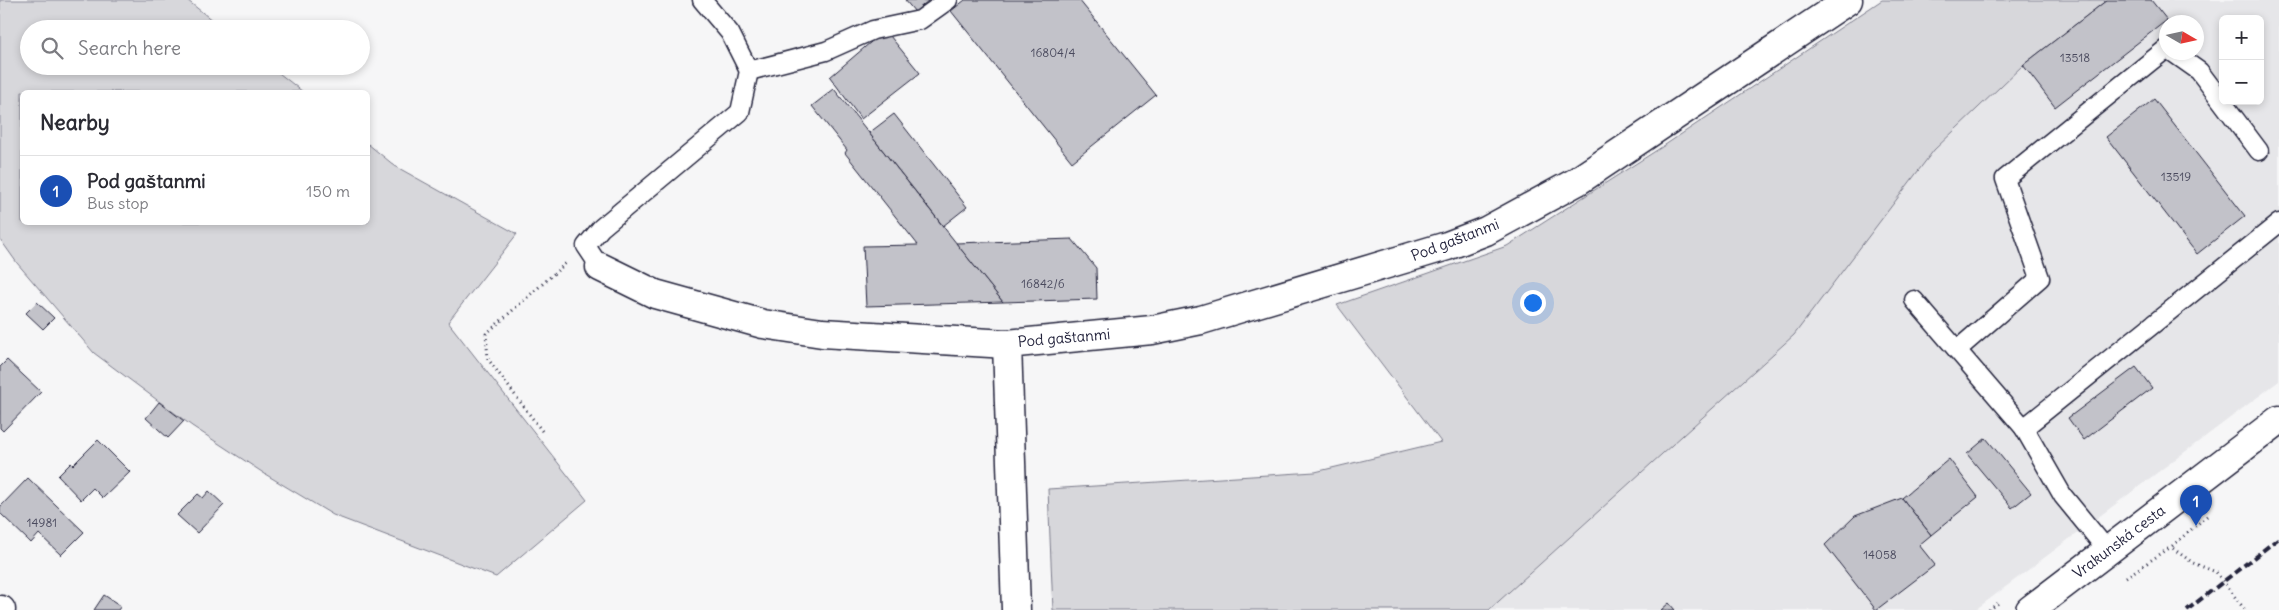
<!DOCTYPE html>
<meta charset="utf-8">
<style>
:root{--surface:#fff;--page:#f2f2f3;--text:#2b2b33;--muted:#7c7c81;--line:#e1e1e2;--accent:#0f766e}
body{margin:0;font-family:Delius,sans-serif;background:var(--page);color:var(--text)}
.controls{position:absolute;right:15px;top:15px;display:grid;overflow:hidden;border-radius:8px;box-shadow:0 2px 8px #0003}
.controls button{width:45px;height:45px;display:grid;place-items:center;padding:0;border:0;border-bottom:1px solid var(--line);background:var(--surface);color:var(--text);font:25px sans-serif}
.compass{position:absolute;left:2159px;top:15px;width:45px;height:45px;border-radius:50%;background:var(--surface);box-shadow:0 2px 8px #0003;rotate:99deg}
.you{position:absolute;left:1532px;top:302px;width:18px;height:18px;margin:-12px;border:4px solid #fff;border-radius:50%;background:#1a73e8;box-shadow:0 0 0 8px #1a73e833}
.badge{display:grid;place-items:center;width:32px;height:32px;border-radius:50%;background:var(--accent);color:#fff;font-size:16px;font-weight:700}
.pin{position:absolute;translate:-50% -41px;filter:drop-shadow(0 1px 2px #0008)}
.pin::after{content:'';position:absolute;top:26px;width:18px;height:15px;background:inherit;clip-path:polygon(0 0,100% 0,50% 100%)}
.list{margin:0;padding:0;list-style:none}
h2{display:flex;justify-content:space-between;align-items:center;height:65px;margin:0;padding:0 20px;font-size:21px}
h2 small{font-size:16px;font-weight:400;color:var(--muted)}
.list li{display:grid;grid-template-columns:32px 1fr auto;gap:15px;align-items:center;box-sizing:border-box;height:70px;padding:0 20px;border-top:1px solid var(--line)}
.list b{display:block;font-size:19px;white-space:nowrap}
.list p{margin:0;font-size:16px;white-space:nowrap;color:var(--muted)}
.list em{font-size:16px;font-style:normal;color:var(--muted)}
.icon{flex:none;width:28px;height:28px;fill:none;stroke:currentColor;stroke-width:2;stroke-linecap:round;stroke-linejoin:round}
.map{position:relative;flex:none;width:2279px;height:610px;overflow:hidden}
.search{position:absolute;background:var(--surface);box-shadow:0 2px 8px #0003;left:20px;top:20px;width:350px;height:55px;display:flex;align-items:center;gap:12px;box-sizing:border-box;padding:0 18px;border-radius:28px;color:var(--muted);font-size:19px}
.panel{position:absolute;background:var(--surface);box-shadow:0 2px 8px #0003;left:20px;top:90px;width:350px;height:135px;border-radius:8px}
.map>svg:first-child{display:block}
</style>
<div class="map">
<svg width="2279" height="610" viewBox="0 0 2279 610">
<rect width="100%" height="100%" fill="#f6f6f7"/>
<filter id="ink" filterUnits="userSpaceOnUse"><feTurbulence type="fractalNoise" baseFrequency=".02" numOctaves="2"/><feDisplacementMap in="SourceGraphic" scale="10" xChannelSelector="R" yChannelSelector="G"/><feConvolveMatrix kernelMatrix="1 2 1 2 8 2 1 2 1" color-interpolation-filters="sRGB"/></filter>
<g filter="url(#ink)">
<path fill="#e6e6e9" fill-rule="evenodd" d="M2034,0H2279V381L1975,610H1489L1794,335ZM2223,19H2260V101H2223ZM2166,22H2196V52H2166Z"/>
<g fill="#d7d7db" stroke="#7c7c8b">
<polygon points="0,0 187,0 223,29 29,29 29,66 270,66 303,92 22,92 22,222 368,222 368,144 395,166 517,234 448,322 587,500 496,577 333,515 265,474 192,426 94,353 17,263 0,239"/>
<polygon points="1882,0 2107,0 2023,65 1934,150 1794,335 1489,610 1053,610 1048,489 1315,472 1441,442 1337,305 1507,246 1665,145"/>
</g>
<g fill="#c2c2c9" stroke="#22223b">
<polygon points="905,0 929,0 915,12"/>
<polygon points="965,0 1079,0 1156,95 1072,162 951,11"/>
<polygon points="2107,0 2151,0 2167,20 2055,107 2023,65"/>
<polygon points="878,36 890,36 920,73 861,119 830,77"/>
<polygon points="834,89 869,133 1003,302 866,306 863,246 918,245 845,153 847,150 812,106"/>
<polygon points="2154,99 2245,216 2197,254 2106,137"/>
<polygon points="894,114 967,207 943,226 869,133"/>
<polygon points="1072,239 1096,268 1097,299 1003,302 956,243"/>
<polygon points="37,302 54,318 43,329 26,313"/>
<polygon points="7,360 41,392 3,431 0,428 0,367"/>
<polygon points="2136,367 2152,388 2084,440 2068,418"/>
<polygon points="159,402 184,421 168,438 146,418"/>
<polygon points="1986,438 2031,493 2012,508 1967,454"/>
<polygon points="98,440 130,472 103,498 93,488 81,500 58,476 71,463 73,465"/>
<polygon points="1949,459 1978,497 1931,535 1902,498"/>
<polygon points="28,478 84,532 61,555 39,534 31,543 0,513 0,507"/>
<polygon points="209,491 224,505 197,533 177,515 198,494 203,498"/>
<polygon points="1902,498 1931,535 1919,545 1935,565 1876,610 1825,545 1855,516"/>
<polygon points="104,595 121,606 118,610 94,610"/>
<polygon points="1669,603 1675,610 1661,610"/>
</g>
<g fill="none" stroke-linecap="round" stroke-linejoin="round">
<defs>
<g id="lane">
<polyline points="2172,52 2199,71 2259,151"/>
<polyline points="749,71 826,51 873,30 920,20 948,0"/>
<polyline points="600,267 586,246 601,228 740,112 749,71 730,33 702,0"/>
<polyline points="1914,300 2024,428"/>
<polyline points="1957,350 2040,278 2005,179 2166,49"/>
<polyline points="2108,551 2063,496 2024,428 2279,223"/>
</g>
<g id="street">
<polyline points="600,267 655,294 763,324 822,333 1007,344"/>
<polyline points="0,610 1,610"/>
<polyline points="1016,610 1007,344 1152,330 1201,320 1447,246 1486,231 1576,182 1848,0"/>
</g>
<polyline id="secondary" points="2030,610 2279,420"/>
</defs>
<use href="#lane" stroke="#22223b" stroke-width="21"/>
<use href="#street" stroke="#22223b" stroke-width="31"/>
<use href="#secondary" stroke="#22223b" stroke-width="31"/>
<g stroke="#22223b" stroke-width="3" stroke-dasharray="1 4" stroke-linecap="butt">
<polyline points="542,431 488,359 486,334 566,263"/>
<polyline points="2207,516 2171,547 2193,563 2216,572 2245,610"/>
<polyline points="2126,577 2171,547"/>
<polyline points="1989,610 2001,601"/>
</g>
<use href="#lane" stroke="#fff" stroke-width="18"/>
<use href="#street" stroke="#fff" stroke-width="28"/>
<use href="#secondary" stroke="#fff" stroke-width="28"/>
<polyline stroke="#22223b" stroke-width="4" stroke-dasharray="8 4" stroke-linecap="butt" points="2187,610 2279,538"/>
</g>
</g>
<g text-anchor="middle" stroke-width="5" stroke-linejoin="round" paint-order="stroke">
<g font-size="12" fill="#4a4a5e">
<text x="1053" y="57">16804/4</text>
<text x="2075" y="62">13518</text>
<text x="2176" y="181">13519</text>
<text x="1043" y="288">16842/6</text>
<text x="42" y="527">14981</text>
<text x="1880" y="559">14058</text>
</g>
<g font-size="15" fill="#22223b" stroke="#fff">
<text transform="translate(1455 240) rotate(-21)" y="5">Pod gaštanmi</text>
<text transform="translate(1064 338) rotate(-5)" y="5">Pod gaštanmi</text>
<text transform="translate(2119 542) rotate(-37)" y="5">Vrakunská cesta</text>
</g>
</g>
</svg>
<div class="controls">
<button>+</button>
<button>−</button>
</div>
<svg class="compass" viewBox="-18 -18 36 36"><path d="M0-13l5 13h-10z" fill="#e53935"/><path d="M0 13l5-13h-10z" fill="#7c7c81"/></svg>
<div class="you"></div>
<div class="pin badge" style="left:2196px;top:526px;background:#1a4fb4">1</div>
<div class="search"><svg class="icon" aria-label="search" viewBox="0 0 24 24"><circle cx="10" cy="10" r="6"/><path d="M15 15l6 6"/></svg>Search here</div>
<section class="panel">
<h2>Nearby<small></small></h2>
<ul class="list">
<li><span class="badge" style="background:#1a4fb4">1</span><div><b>Pod gaštanmi</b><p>Bus stop</p></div><em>150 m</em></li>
</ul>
</section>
</div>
